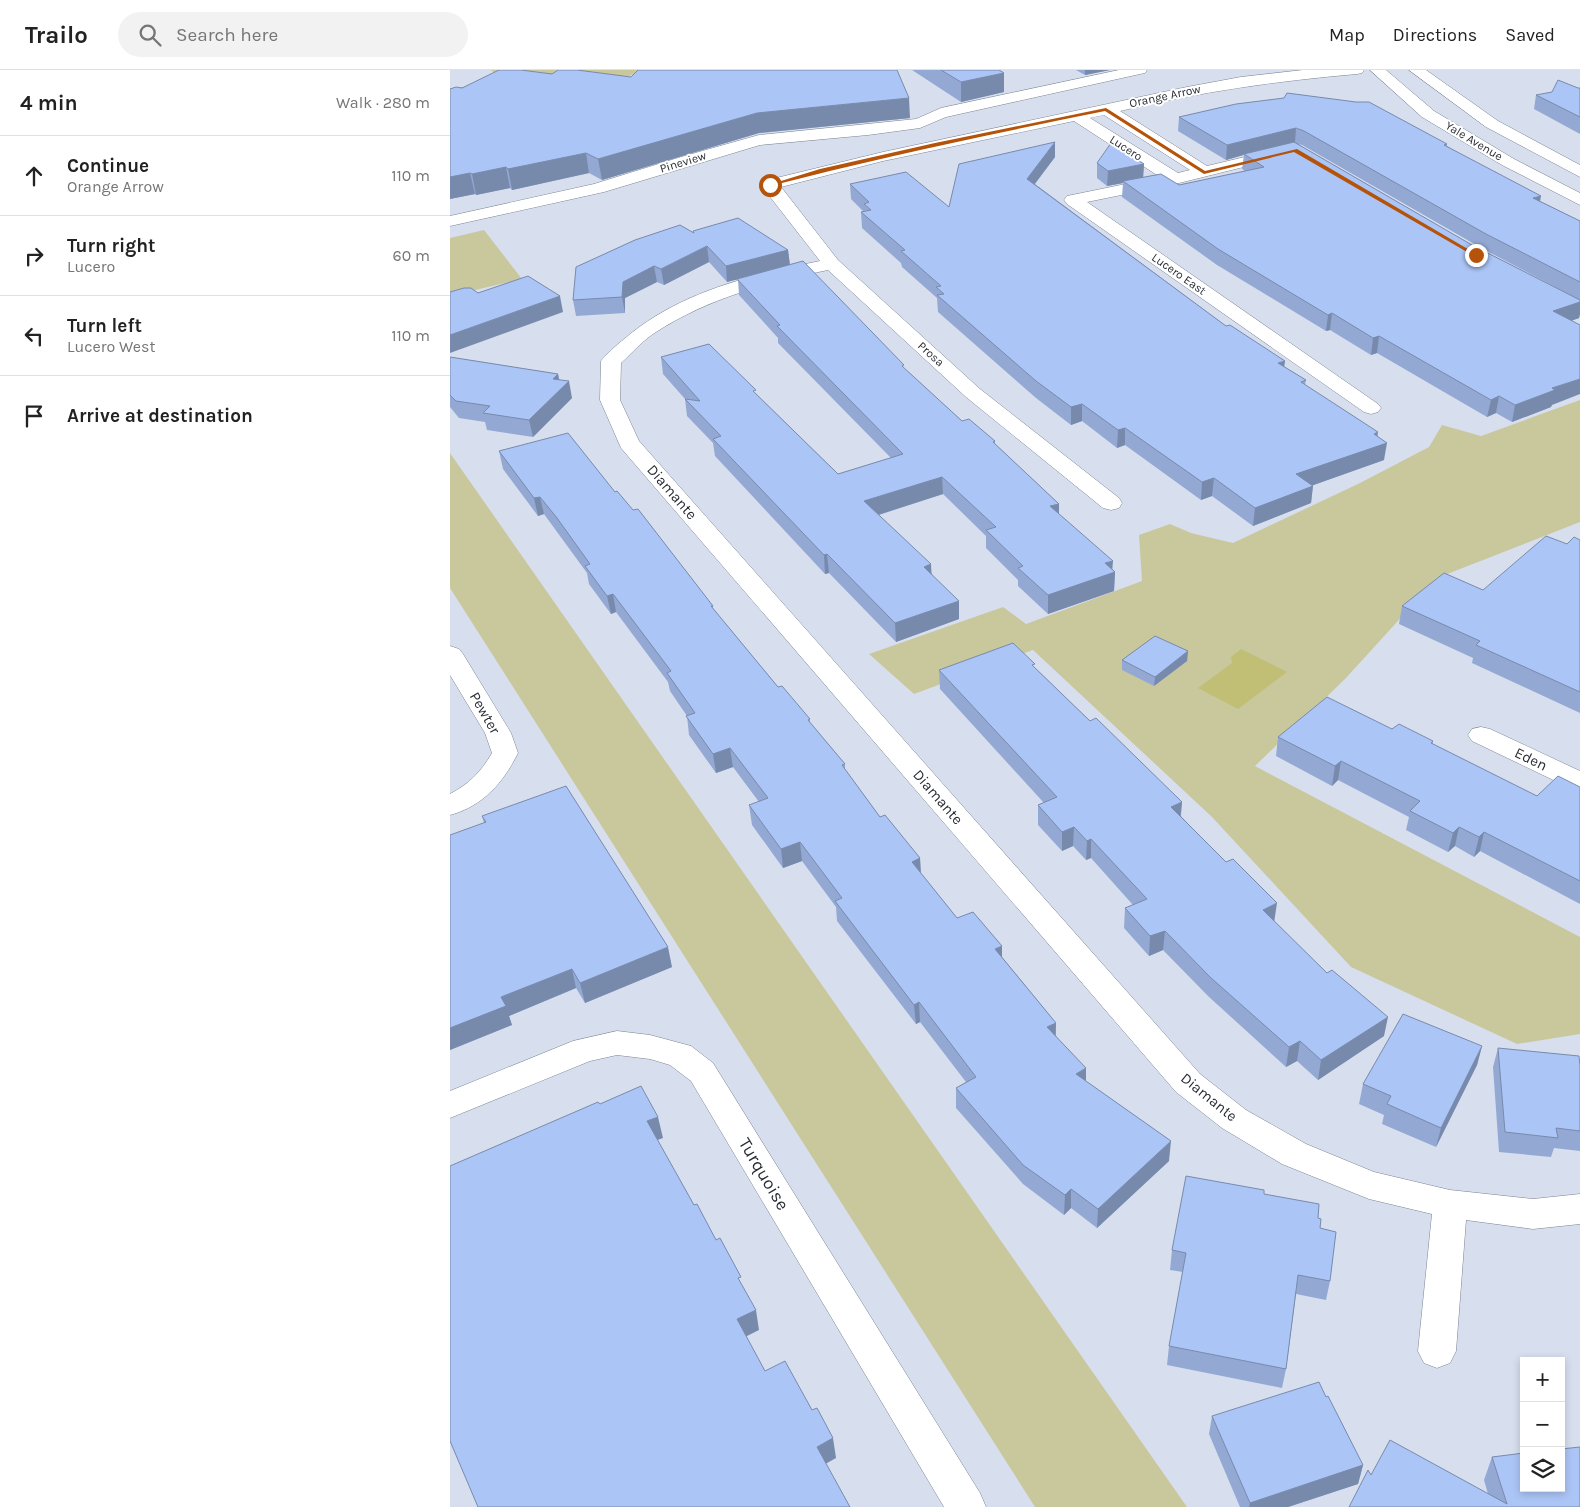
<!DOCTYPE html>
<meta charset="utf-8">
<style>
:root{--surface:#fff;--page:#f2f2f2;--text:#222;--muted:#767676;--line:#e0e0e0}
body{margin:0;font-family:Karla,sans-serif;background:var(--page);color:var(--text)}
.controls{position:absolute;right:15px;bottom:15px;display:grid;overflow:hidden;border-radius:0px;box-shadow:0 2px 8px #0003}
.controls button{width:45px;height:45px;display:grid;place-items:center;padding:0;border:0;border-bottom:1px solid var(--line);background:var(--surface);color:var(--text);font:25px sans-serif}
.stop{position:absolute;width:15px;height:15px;margin:-11px;border:4px solid #b45309;border-radius:50%;background:#fff}
.stop.end{background:#b45309;border-color:#fff;box-shadow:0 1px 5px #0008}
.list{margin:0;padding:0;list-style:none}
h2{display:flex;justify-content:space-between;align-items:center;height:65px;margin:0;padding:0 20px;font-size:21px}
h2 small{font-size:16px;font-weight:400;color:var(--muted)}
.list li{display:grid;grid-template-columns:32px 1fr auto;gap:15px;align-items:center;box-sizing:border-box;height:80px;padding:0 20px;border-top:1px solid var(--line)}
.list b{display:block;font-size:19px;white-space:nowrap}
.list p{margin:0;font-size:16px;white-space:nowrap;color:var(--muted)}
.list em{font-size:16px;font-style:normal;color:var(--muted)}
.icon{flex:none;width:28px;height:28px;fill:none;stroke:currentColor;stroke-width:2;stroke-linecap:round;stroke-linejoin:round}
.map{position:relative;flex:none;width:1130px;height:1437px;overflow:hidden}
header{display:flex;align-items:center;gap:30px;box-sizing:border-box;height:70px;padding:0 25px;background:var(--surface);border-bottom:1px solid var(--line)}
header strong{font-size:24px}
nav{display:flex;gap:28px;margin-inline-start:auto;font-size:18px}
.search{width:350px;height:45px;background:var(--page);display:flex;align-items:center;gap:12px;box-sizing:border-box;padding:0 18px;border-radius:28px;color:var(--muted);font-size:19px}
main{display:flex}
aside{flex:1;background:var(--surface)}
.map>svg:first-child{display:block}
</style>
<header>
<strong>Trailo</strong>
<div class="search"><svg class="icon" aria-label="search" viewBox="0 0 24 24"><circle cx="10" cy="10" r="6"/><path d="M15 15l6 6"/></svg>Search here</div>
<nav><a>Map</a><a>Directions</a><a>Saved</a></nav>
</header>
<main>
<aside>
<h2>4 min<small>Walk · 280 m</small></h2>
<ul class="list">
<li><svg class="icon" aria-label="ahead" viewBox="0 0 24 24"><path d="M12 20V5M6 11l6-6 6 6"/></svg><div><b>Continue</b><p>Orange Arrow</p></div><em>110 m</em></li>
<li><svg class="icon" aria-label="right" viewBox="0 0 24 24"><path d="M7 20v-9h11M14 6l5 5-5 5"/></svg><div><b>Turn right</b><p>Lucero</p></div><em>60 m</em></li>
<li><svg class="icon" aria-label="left" viewBox="0 0 24 24"><path d="M17 20v-9H6M10 6l-5 5 5 5"/></svg><div><b>Turn left</b><p>Lucero West</p></div><em>110 m</em></li>
<li><svg class="icon" aria-label="arrive" viewBox="0 0 24 24"><path d="M6 21V4h12l-3 4 3 4H6"/></svg><div><b>Arrive at destination</b></div></li>
</ul>
</aside>
<div class="map">
<svg width="1130" height="1437" viewBox="0 0 1130 1437">
<rect width="100%" height="100%" fill="#d7dfef"/>
<g fill="#c9c89d">
<polygon points="41,0 192,0 173,9 50,8"/>
<polygon points="34,160 72,209 0,226 0,168"/>
<polygon points="1130,330 1130,452 987,508 896,608 805,696 1130,867 1130,964 1067,974 901,897 762,747 583,580 464,624 419,584 553,537 576,554 692,511 689,465 720,454 741,463 783,473 910,413 979,377 992,355 1031,366"/>
<polygon points="0,383 737,1437 585,1437 0,518"/>
</g>
<polygon fill="#c1be76" points="791,579 837,602 788,639 748,618 782,593 781,587"/>
<g fill="none" stroke-linecap="round" stroke-linejoin="round">
<defs>
<g id="street">
<polygon points="669,0 697,0 695,3 690,4 496,47 470,58 418,65 310,75 154,122 0,156 0,146 144,114 231,87 309,65 466,49 491,38"/>
<path d="M853,0H914L912,3L907,4C826,11 749,22 670,41L757,96L828,79L834,81L836,84L834,87L725,114L637,132L928,334L931,338L928,342L921,344L914,342L617,134L614,130L617,126L710,107L624,51L433,91L331,117L388,190L530,319L669,428L672,433L669,438L661,440L653,438L516,327L378,200C316,213 259,228 206,262C193,270 182,283 171,293L170,330L189,371L750,1004L796,1040L856,1074L924,1102L1000,1120L1083,1129L1130,1124V1154L1083,1159L1016,1150L1006,1281L1000,1293L987,1298L974,1293L968,1281L982,1144L919,1129L832,1094L772,1058L726,1022L171,378L150,330L151,291C157,283 166,276 173,270C228,222 301,205 370,191L314,119L312,115L314,111L433,82L737,17L791,7ZM654,45L740,100L728,103L640,48Z"/>
<path d="M0,576L9,579L13,584L61,663L68,683C53,713 33,736 0,745V724C19,714 31,702 42,683L35,663L0,605Z"/>
<polygon points="1031,657 1040,659 1130,701 1130,721 1120,718 1022,671 1018,665 1022,659"/>
<polygon points="167,961 200,965 241,976 263,993 530,1423 536,1437 494,1437 241,1011 220,995 200,989 167,985 140,991 0,1048 0,1021 123,971"/>
</g>
<g id="secondary">
<polygon points="920,0 936,0 984,41 1064,89 1130,123 1130,135 1052,95 972,47"/>
<polygon points="959,0 976,0 1048,51 1130,95 1130,107 1036,57"/>
</g>
</defs>
<use href="#street" stroke="#7c8492" stroke-width="1"/>
<use href="#secondary" stroke="#7c8492" stroke-width="1"/>
<use href="#street" fill="#fff" fill-rule="evenodd"/>
<use href="#secondary" fill="#fff" fill-rule="evenodd"/>
</g>
<g fill="#93a9d4" fill-rule="evenodd">
<polygon points="462,0 549,0 554,3 554,22 511,32"/>
<polygon points="626,0 660,0 635,5"/>
<polygon points="102,4 460,48 309,63 152,110 139,103 62,120 60,118 26,125 25,124 0,129 0,19"/>
<polygon points="1128,18 1130,18 1130,64 1084,39 1086,25"/>
<path d="M729,47L997,74V76L1090,131L1130,151V244L1129,248L1121,251L1101,337L1062,352L1046,343L1037,347L927,283L921,285L880,260L876,261L767,195L672,127L673,113L657,116L647,108V93L694,94L693,107L729,115L795,101L792,99L794,85L776,90L728,61ZM848,74L852,75L1033,179L1130,230L1022,175Z"/>
<polygon points="605,87 585,114 776,256 834,297 856,310 855,315 928,366 934,390 863,415 861,433 803,456 762,426 751,430 675,375 667,378 632,351 621,355 586,328 488,242 487,228 452,197 451,193 412,158 411,142 414,142 401,129 400,114 499,137"/>
<polygon points="243,162 338,180 340,195 512,351 545,371 545,374 609,434 609,444 665,502 664,521 598,544 568,516 568,510 536,478 536,466 493,424 429,445 482,504 509,549 446,572 379,503 375,504 265,386 263,373 237,346 235,329 213,304 211,287 306,324 388,404 441,388 328,273 328,268 289,225 288,209 277,212 259,192 214,215 207,212 175,228 175,243 126,246 123,230"/>
<polygon points="0,287 108,304 109,310 122,328 83,367 37,360 35,352 9,348 0,337"/>
<polygon points="49,381 165,422 263,536 263,539 328,617 360,649 360,653 395,694 395,700 430,747 470,788 471,804 507,848 552,887 606,953 606,966 636,1011 719,1091 647,1158 621,1138 614,1145 573,1114 506,1038 506,1018 516,1012 470,952 466,954 387,851 386,837 352,791 333,798 302,755 299,735 309,732 283,697 266,703 239,665 237,646 220,621 218,612 166,542 161,544 139,514 137,503 110,466 94,444 88,446 53,399"/>
<polygon points="1130,470 1130,643 1022,593 1023,588 949,554 952,536 1033,520 1117,474"/>
<polygon points="738,581 737,591 704,616 672,600 672,590"/>
<polygon points="585,598 640,651 732,732 731,746 825,852 934,966 868,1010 847,991 836,997 758,926 713,880 699,886 674,858 675,838 683,835 641,788 636,790 623,776 612,781 588,755 588,735 594,733 490,619 489,600"/>
<polygon points="942,659 983,671 983,674 1087,726 1130,717 1130,834 1030,781 1024,787 1005,776 998,782 956,760 959,747 888,710 882,716 826,686 828,667"/>
<polygon points="32,746 222,897 135,933 126,918 59,946 62,955 0,980 34,753"/>
<polygon points="1032,976 1027,995 986,1077 932,1054 934,1045 909,1034 913,1014"/>
<polygon points="1048,978 1130,996 1130,1081 1104,1078 1101,1087 1049,1082 1043,997"/>
<polygon points="814,1124 868,1148 880,1211 876,1230 846,1224 836,1299 832,1318 717,1295 719,1276 733,1202 720,1200 722,1180"/>
<polygon points="876,1327 913,1395 908,1414 838,1437 790,1437 759,1364 762,1346"/>
<polygon points="1042,1387 1130,1437 899,1437 921,1405 1038,1424 1034,1410"/>
</g>
<g fill="#788aac">
<polygon points="635,0 660,0 635,5"/>
<polygon points="554,3 554,22 511,32 511,12"/>
<polygon points="459,28 460,48 309,63 152,110 148,89 307,43"/>
<polygon points="846,58 845,73 794,84 793,85 776,90 777,75"/>
<polygon points="605,72 605,87 577,124 577,109"/>
<polygon points="136,83 139,103 62,120 58,99"/>
<polygon points="694,94 693,109 673,111 673,113 657,116 658,101"/>
<polygon points="56,97 60,118 26,125 22,104"/>
<polygon points="20,103 25,124 0,129 0,107"/>
<polygon points="1091,126 1088,142 1083,128"/>
<polygon points="257,176 259,192 214,215 211,199"/>
<polygon points="338,180 340,196 277,212 276,196"/>
<polygon points="204,196 207,212 175,228 175,243 172,227 173,212"/>
<polygon points="110,226 113,242 0,283 0,265"/>
<polygon points="1130,232 1130,244 1129,248 1100,258 1103,241"/>
<polygon points="882,243 880,260 876,261 878,245"/>
<polygon points="929,266 927,283 921,285 923,268"/>
<polygon points="835,291 833,308 828,293"/>
<polygon points="108,304 111,319 119,311 122,328 83,367 79,350 103,309"/>
<polygon points="1130,309 1130,324 1102,335 1101,337 1062,352 1065,335 1102,318"/>
<polygon points="1049,326 1046,343 1037,347 1041,330"/>
<polygon points="632,334 632,351 621,355 621,337"/>
<polygon points="675,358 675,375 667,378 668,360"/>
<polygon points="928,362 926,376 937,373 934,390 844,422 846,404 924,364"/>
<polygon points="492,407 493,424 415,449 414,431"/>
<polygon points="764,408 762,426 751,430 752,412"/>
<polygon points="863,416 861,433 803,456 805,438"/>
<polygon points="90,427 94,444 88,446 84,428"/>
<polygon points="609,434 609,451 600,436"/>
<polygon points="377,484 379,503 375,504 374,485"/>
<polygon points="663,491 662,503 665,502 664,521 598,544 598,525 655,493"/>
<polygon points="481,494 482,513 474,497"/>
<polygon points="163,524 166,542 161,544 157,526"/>
<polygon points="509,531 509,549 446,572 445,553"/>
<polygon points="738,581 737,591 704,616 705,607"/>
<polygon points="280,678 283,697 266,703 263,684"/>
<polygon points="891,691 888,710 882,716 885,696"/>
<polygon points="732,732 730,751 721,737"/>
<polygon points="624,757 623,776 612,781 612,762"/>
<polygon points="1009,757 1005,776 998,782 1003,763"/>
<polygon points="1034,762 1030,781 1024,787 1029,767"/>
<polygon points="641,769 641,788 636,790 637,771"/>
<polygon points="350,772 352,791 333,798 331,779"/>
<polygon points="470,788 471,808 462,792"/>
<polygon points="827,833 824,853 813,840"/>
<polygon points="715,861 713,880 699,886 700,866"/>
<polygon points="552,876 552,896 545,879"/>
<polygon points="218,877 222,897 135,933 130,913"/>
<polygon points="122,899 126,918 59,946 62,955 0,980 0,958 51,927"/>
<polygon points="469,932 470,952 466,954 464,935"/>
<polygon points="938,947 934,966 868,1010 871,990"/>
<polygon points="606,953 605,973 597,957"/>
<polygon points="850,971 847,991 836,997 839,977"/>
<polygon points="1032,976 1027,995 986,1077 991,1058"/>
<polygon points="636,998 636,1018 626,1004"/>
<polygon points="208,1047 213,1068 202,1072 197,1051"/>
<polygon points="721,1071 719,1091 647,1158 648,1139"/>
<polygon points="621,1119 621,1138 614,1145 615,1125"/>
<polygon points="306,1240 309,1260 291,1269 287,1249"/>
<polygon points="383,1368 386,1388 370,1397 367,1377"/>
<polygon points="913,1395 908,1414 838,1437 799,1437 800,1433"/>
</g>
<g fill="#abc5f6" stroke="#788aac">
<polygon points="49,0 71,0 102,4 108,0 127,0 181,7 188,0 447,0 459,28 307,43 148,89 136,83 58,99 56,97 22,104 20,103 0,107 0,19 6,17 12,18"/>
<polygon points="491,0 549,0 554,3 511,12"/>
<polygon points="1108,10 1128,18 1130,18 1130,47 1086,25 1102,22"/>
<polygon points="837,23 906,32 919,32 997,74 994,75 1091,126 1083,128 1130,151 1130,212 1036,164 854,61 846,58 777,75 729,47 786,34 834,28"/>
<polygon points="605,72 577,109 776,256 780,255 835,291 828,293 856,310 851,312 928,362 924,364 937,373 846,404 863,416 805,438 764,408 752,412 675,358 668,360 632,334 621,337 586,311 487,225 494,224 486,217 491,216 451,181 455,180 411,142 421,140 414,134 419,132 400,114 456,102 499,137 509,94"/>
<polygon points="844,72 1022,175 1130,230 1130,232 1103,241 1130,255 1130,309 1102,318 1105,320 1065,335 1049,326 1041,330 929,266 923,268 882,243 878,245 768,179 673,111 711,104 729,115 814,97 794,84"/>
<polygon points="661,73 694,94 658,101 647,93"/>
<polygon points="288,148 338,180 276,196 257,176 211,199 204,196 173,212 172,227 123,230 126,197 185,170 230,155 244,163 243,161"/>
<polygon points="353,191 454,295 452,296 512,351 519,349 545,371 543,372 609,434 600,436 663,491 655,493 665,502 598,525 568,498 573,496 536,460 546,457 492,407 414,431 481,494 474,497 509,531 445,553 377,484 374,485 263,369 271,366 235,329 250,331 211,287 259,274 306,320 303,321 388,404 453,384 327,256 330,255 287,209"/>
<polygon points="78,206 110,226 0,265 0,222 14,218 21,218 28,223"/>
<polygon points="0,287 108,304 103,309 119,311 79,350 33,343 40,336 6,331 0,325"/>
<polygon points="118,363 165,422 167,421 183,440 188,439 263,536 261,536 328,617 332,616 360,649 358,650 395,694 392,695 430,747 435,745 470,788 462,792 507,848 523,842 552,876 545,879 606,953 597,957 636,998 626,1004 721,1071 648,1139 621,1119 615,1125 573,1095 506,1018 526,1007 469,932 464,935 385,831 392,828 350,772 331,779 299,735 318,728 280,678 263,684 236,646 245,643 217,603 221,601 163,524 157,526 135,496 140,494 107,448 90,427 84,428 49,381"/>
<polygon points="1096,466 1117,474 1124,467 1130,470 1130,622 1026,575 1030,571 952,536 994,503 1033,520"/>
<polygon points="705,566 738,581 705,607 672,590"/>
<polygon points="563,573 585,594 582,595 640,651 646,648 732,732 721,737 776,792 783,789 827,833 813,840 877,903 882,900 938,947 871,990 850,971 839,977 760,907 715,861 700,866 675,838 697,829 641,769 637,771 624,757 612,762 588,735 607,727 489,600"/>
<polygon points="877,627 942,659 949,654 983,671 981,673 1087,726 1108,706 1130,717 1130,811 1034,762 1029,767 1009,757 1003,763 960,741 970,731 891,691 885,696 828,667"/>
<polygon points="116,716 218,877 130,913 122,899 51,927 56,936 0,958 0,765 36,752 32,746"/>
<polygon points="953,944 1032,976 991,1058 937,1034 941,1026 913,1014"/>
<polygon points="1048,978 1129,986 1130,996 1130,1061 1106,1058 1108,1068 1055,1062"/>
<polygon points="191,1016 208,1047 197,1051 244,1135 247,1134 266,1170 270,1168 291,1207 288,1208 306,1240 287,1249 315,1301 335,1291 362,1340 367,1338 383,1368 367,1377 400,1437 28,1437 0,1371 0,1096 148,1032 150,1034"/>
<polygon points="736,1106 814,1120 814,1124 869,1134 868,1148 871,1149 870,1158 886,1162 880,1211 848,1205 836,1299 719,1276 736,1183 722,1180"/>
<polygon points="869,1312 876,1327 878,1326 913,1395 800,1433 762,1346"/>
<polygon points="940,1370 1057,1434 1042,1387 1074,1383 1074,1418 1111,1418 1111,1379 1130,1377 1130,1437 899,1437 918,1400 921,1405"/>
</g>
<path fill="#b45309" d="M656,38L755,101L847,79L1028,185L1024,186L844,82L754,104L655,41C542,64 431,87 320,116L318,115L370,99L485,73Z"/>
<g text-anchor="middle" stroke-width="4" stroke-linejoin="round" paint-order="stroke">
<g font-size="12" fill="#292d33" stroke="#fff">
<text transform="translate(715 26) rotate(-12)" y="4">Orange Arrow</text>
<text transform="translate(1024 71) rotate(31)" y="4">Yale Avenue</text>
<text transform="translate(676 78) rotate(33)" y="4">Lucero</text>
<text transform="translate(233 92) rotate(-17)" y="4">Pineview</text>
<text transform="translate(729 204) rotate(35)" y="4">Lucero East</text>
<text transform="translate(481 284) rotate(42)" y="4">Prosa</text>
</g>
<g font-size="15" fill="#292d33" stroke="#fff">
<text transform="translate(222 422) rotate(49)" y="5">Diamante</text>
<text transform="translate(35 643) rotate(60)" y="5">Pewter</text>
<text transform="translate(1081 689) rotate(26)" y="5">Eden</text>
<text transform="translate(488 727) rotate(49)" y="5">Diamante</text>
<text transform="translate(759 1027) rotate(39)" y="5">Diamante</text>
</g>
<g font-size="18" fill="#292d33" stroke="#fff">
<text transform="translate(314 1104) rotate(59)" y="6">Turquoise</text>
</g>
</g>
</svg>
<div class="controls">
<button>+</button>
<button>−</button>
<button><svg class="icon" aria-label="layers" viewBox="0 0 24 24"><path d="M12 4l9 5-9 5-9-5zM3 14l9 5 9-5"/></svg></button>
</div>
<div class="stop" style="left:320px;top:115px"></div>
<div class="stop end" style="left:1026px;top:185px"></div>
</div>
</main>
